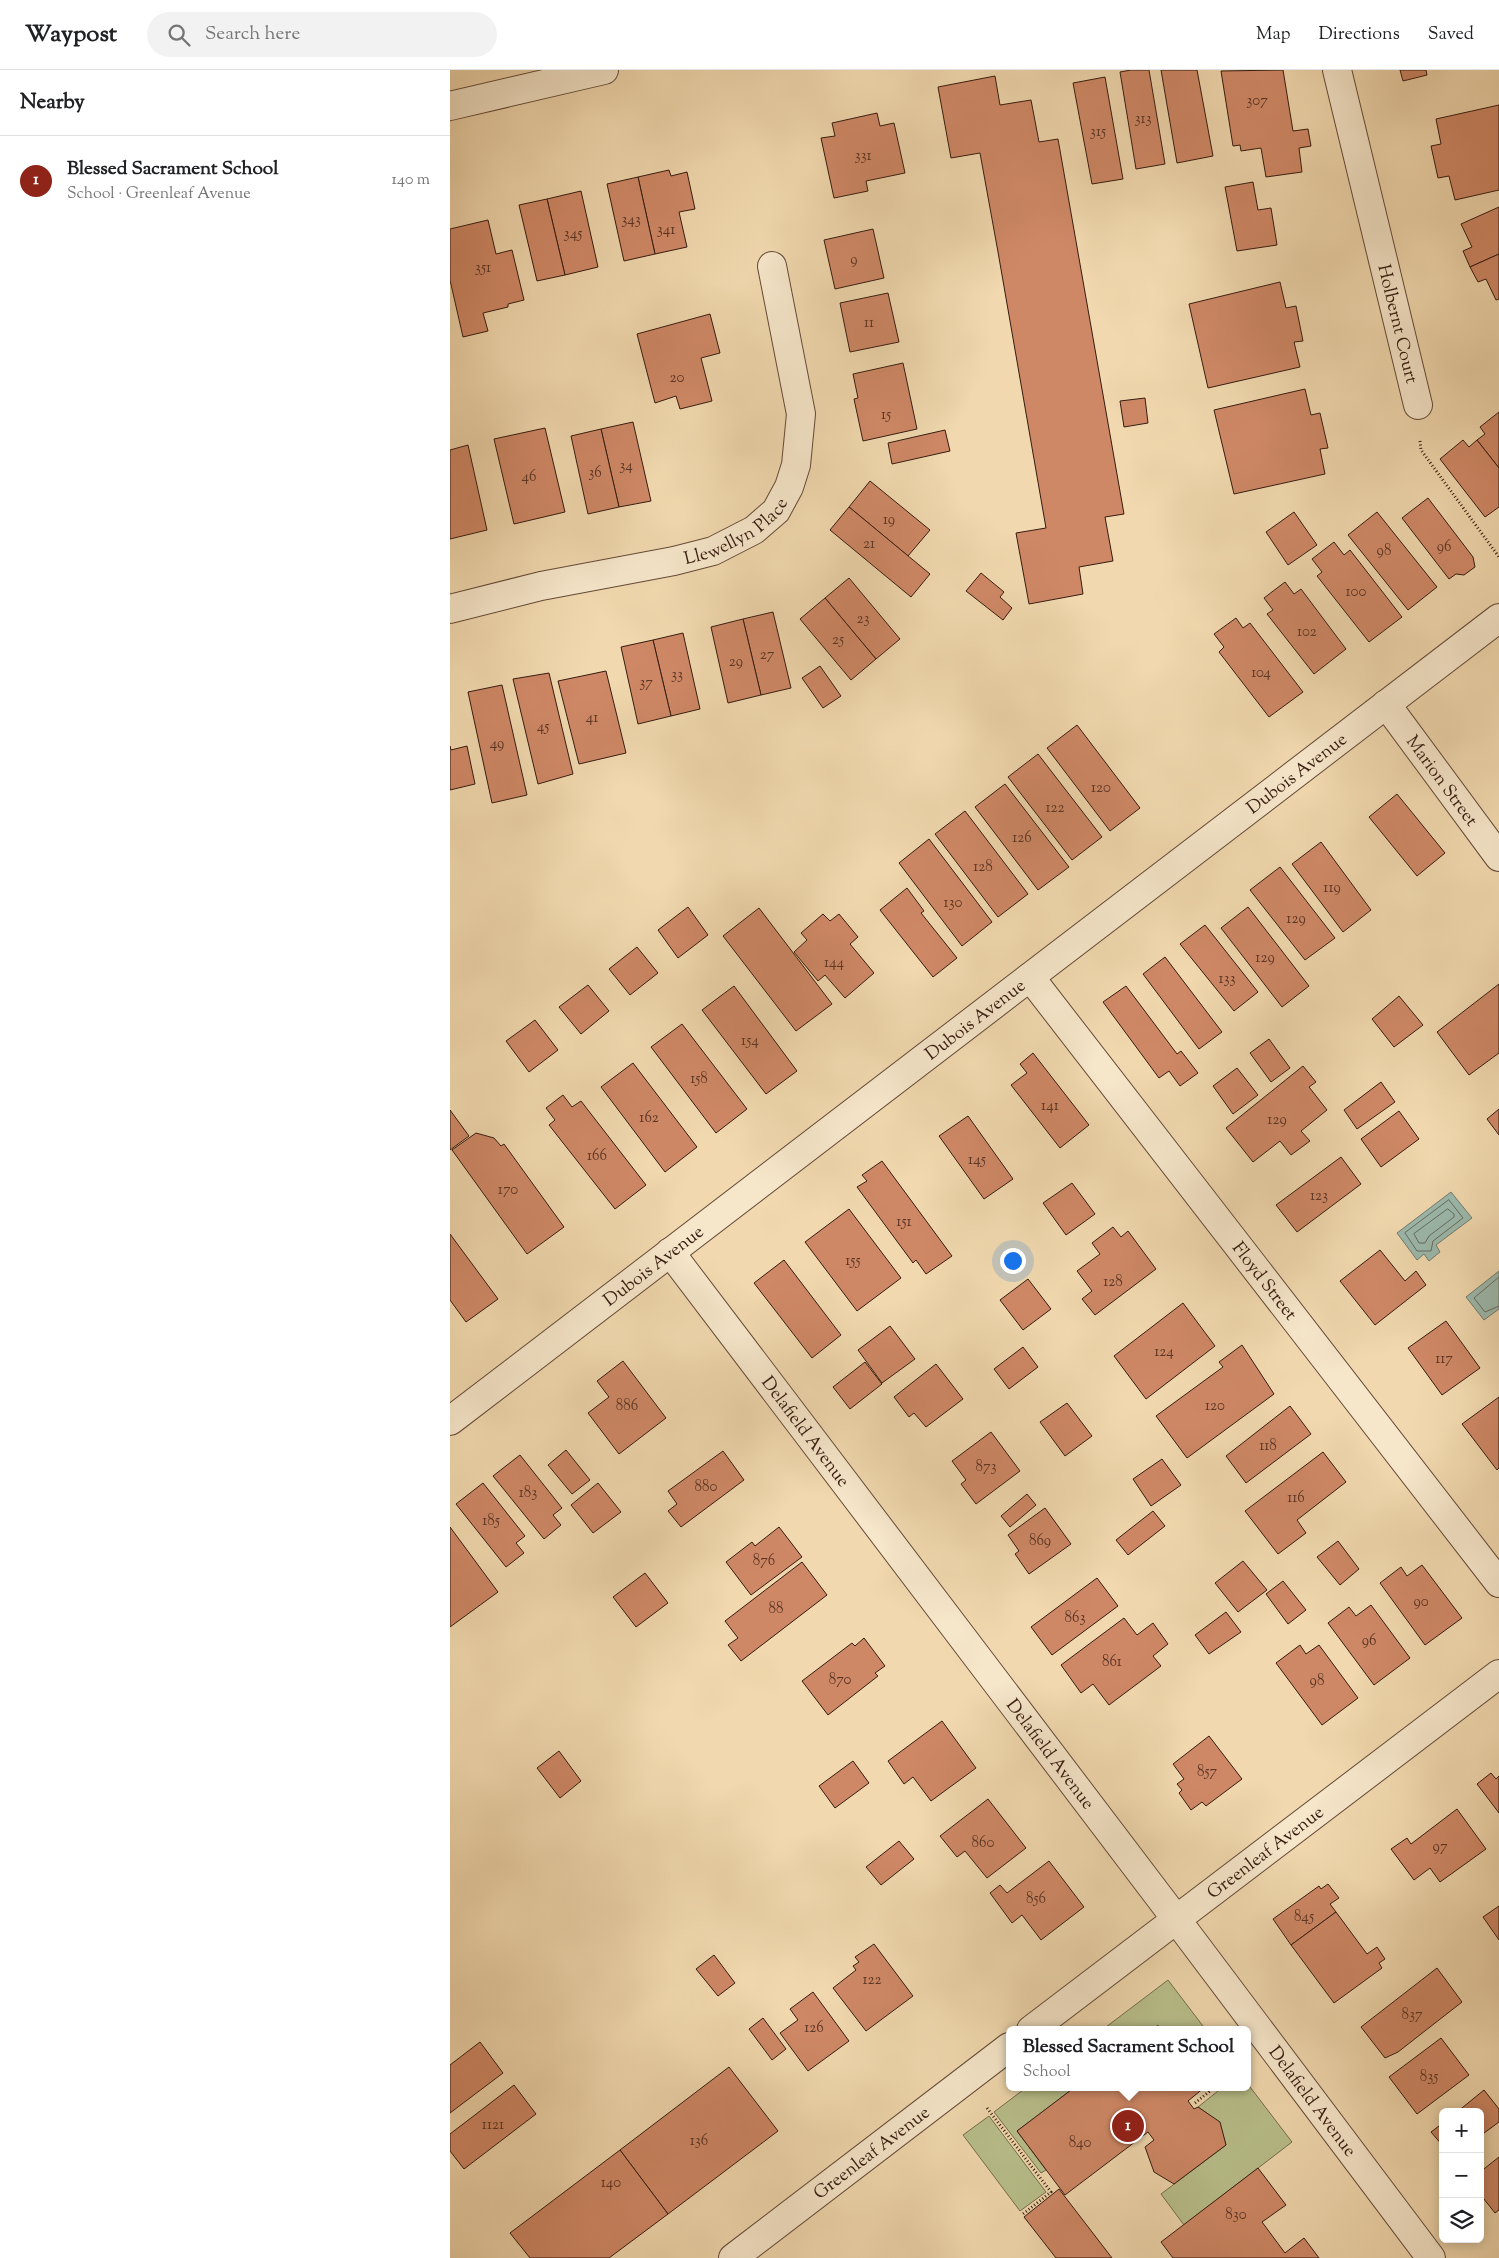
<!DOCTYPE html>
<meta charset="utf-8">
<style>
:root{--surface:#fff;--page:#f2f2f2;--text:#202124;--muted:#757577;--line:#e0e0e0;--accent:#8f2418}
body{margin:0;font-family:"Sorts Mill Goudy",serif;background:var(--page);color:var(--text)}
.controls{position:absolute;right:15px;bottom:15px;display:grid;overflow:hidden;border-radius:8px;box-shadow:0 2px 12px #0003}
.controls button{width:45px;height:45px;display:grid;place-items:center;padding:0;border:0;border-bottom:1px solid var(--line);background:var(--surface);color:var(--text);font:25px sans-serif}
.you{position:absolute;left:562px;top:1190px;width:18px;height:18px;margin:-12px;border:4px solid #fff;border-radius:50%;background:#1a73e8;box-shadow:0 0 0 8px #1a73e833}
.badge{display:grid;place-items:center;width:32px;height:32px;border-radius:50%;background:var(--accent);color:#fff;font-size:16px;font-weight:700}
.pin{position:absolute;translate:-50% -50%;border:2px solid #fff;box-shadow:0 1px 5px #0006}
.popup{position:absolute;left:556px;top:1956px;width:245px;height:65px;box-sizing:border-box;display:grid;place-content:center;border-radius:8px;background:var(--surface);filter:drop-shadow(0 1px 4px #0005);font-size:16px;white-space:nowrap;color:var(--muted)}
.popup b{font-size:19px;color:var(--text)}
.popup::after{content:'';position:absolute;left:50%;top:100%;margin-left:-10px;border:10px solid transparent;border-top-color:var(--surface)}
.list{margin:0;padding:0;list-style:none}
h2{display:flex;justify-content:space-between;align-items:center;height:65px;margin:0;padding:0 20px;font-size:21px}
h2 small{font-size:16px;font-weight:400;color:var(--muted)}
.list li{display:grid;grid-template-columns:32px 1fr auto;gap:15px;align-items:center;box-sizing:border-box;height:90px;padding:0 20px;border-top:1px solid var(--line)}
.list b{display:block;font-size:19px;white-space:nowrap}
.list p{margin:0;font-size:16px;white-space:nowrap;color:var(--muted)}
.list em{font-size:16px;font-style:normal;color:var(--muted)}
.icon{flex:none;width:28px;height:28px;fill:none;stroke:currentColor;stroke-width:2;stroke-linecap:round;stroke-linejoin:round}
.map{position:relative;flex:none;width:1049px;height:2188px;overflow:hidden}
header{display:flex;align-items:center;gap:30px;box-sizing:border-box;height:70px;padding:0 25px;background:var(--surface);border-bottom:1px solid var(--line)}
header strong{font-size:24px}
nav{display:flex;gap:28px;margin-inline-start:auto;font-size:18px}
.search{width:350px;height:45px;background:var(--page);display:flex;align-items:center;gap:12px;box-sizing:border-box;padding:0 18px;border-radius:28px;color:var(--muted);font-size:19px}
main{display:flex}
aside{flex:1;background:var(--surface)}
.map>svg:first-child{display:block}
</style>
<header>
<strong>Waypost</strong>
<div class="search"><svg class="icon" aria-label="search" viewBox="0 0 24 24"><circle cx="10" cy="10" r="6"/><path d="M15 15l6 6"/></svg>Search here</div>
<nav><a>Map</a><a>Directions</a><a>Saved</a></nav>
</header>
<main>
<aside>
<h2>Nearby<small></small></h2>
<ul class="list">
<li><span class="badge">1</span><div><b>Blessed Sacrament School</b><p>School · Greenleaf Avenue</p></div><em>140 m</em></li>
</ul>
</aside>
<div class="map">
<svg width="1049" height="2188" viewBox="0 0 1049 2188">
<rect width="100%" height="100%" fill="#f1d8ae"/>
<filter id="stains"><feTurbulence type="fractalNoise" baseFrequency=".004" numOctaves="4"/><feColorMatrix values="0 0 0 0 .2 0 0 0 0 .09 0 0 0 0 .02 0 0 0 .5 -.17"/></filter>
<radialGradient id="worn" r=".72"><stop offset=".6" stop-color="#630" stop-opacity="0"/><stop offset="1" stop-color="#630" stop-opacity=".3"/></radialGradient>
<g fill="#b8bf8b" stroke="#766d4e">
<polygon points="718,1910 756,1960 712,1960 708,1955 701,1960 652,1960"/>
<polygon points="797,2013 842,2072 734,2155 711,2124 776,2075 769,2052 748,2037 773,2017 797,2017"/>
<polygon points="577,2017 625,2017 567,2061 596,2100 591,2103 544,2042"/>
<polygon points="539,2046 596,2122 570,2141 513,2065"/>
</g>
<g fill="#9bb9ad" stroke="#727a6e">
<polygon points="1001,1122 1022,1148 986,1175 990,1182 979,1191 974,1184 967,1190 947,1163"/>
<polygon points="1049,1201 1049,1239 1034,1250 1016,1227"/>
</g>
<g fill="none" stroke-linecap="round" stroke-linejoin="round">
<g stroke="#686a5e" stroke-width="1">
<polygon points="999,1130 1013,1148 983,1171 981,1181 967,1181 955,1163"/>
<polygon points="998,1139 1004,1144 1004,1147 979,1166 975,1173 969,1173 964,1164"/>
<polyline points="1049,1207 1024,1228 1035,1242 1049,1236"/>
</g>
</g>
<g fill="#cf8866" stroke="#351b10">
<polygon points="681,0 699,0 715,94 686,99 670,2"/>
<polygon points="711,0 747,0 763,86 727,93"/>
<polygon points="833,0 843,61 858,59 861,76 849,78 852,102 816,107 811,78 791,81 790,75 783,76 771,1"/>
<polygon points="950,0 976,0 977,5 953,11"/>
<polygon points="545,6 550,35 581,30 589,72 608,69 674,444 655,447 663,491 629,497 633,524 579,534 566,463 596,458 548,182 530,83 501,88 488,17"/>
<polygon points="655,7 673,109 642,114 623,13"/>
<polygon points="1049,35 1049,120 1005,130 999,106 988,108 981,76 991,74 986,49"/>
<polygon points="427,43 430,56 444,53 455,103 416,111 418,121 384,128 371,68 385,66 382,53"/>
<polygon points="219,100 221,106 237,102 245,139 229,142 237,177 205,184 188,107"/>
<polygon points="188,107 205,184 174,191 157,114"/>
<polygon points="803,112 808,140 821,138 827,175 787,181 775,117"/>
<polygon points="131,121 148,197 115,205 97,129"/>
<polygon points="97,129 115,205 87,211 69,135"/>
<polygon points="1049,137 1049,184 1020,197 1013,181 1022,177 1011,154"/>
<polygon points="38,150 46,184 62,180 74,230 58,234 58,237 33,243 38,261 13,267 0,210 0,159"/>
<polygon points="423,159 434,208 385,219 374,170"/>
<polygon points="1049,184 1049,229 1046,230 1036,209 1028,212 1020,197"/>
<polygon points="830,212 836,238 846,236 853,271 844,272 850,297 758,318 739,234"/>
<polygon points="438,223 449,272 400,282 390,233"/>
<polygon points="260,244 270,283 251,288 262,331 230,339 226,326 205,333 187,264"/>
<polygon points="453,293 467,359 413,371 404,329 408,328 403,304"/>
<polygon points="855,319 861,345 870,343 878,378 870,379 875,404 784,424 764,340"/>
<polygon points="695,328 698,353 674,357 670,331"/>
<polygon points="1049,342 1049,398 1027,370 1035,364 1030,357"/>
<polygon points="183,352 201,431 169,437 151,359"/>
<polygon points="95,358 115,442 64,454 44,369"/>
<polygon points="151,359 169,437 138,444 121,366"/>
<polygon points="495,360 500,381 442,394 438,373"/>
<polygon points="1013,370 1019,377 1027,370 1049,398 1049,437 1035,447 990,389"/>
<polygon points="18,375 37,460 0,469 0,380"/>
<polygon points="420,411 480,460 458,486 399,437"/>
<polygon points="978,428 1023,487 1025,497 1014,505 1006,504 999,509 952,448"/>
<polygon points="399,437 480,504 461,527 380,460"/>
<polygon points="844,442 867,475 838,495 816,462"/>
<polygon points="927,442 987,517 958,540 898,465"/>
<polygon points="884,472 894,485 900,480 952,547 919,572 867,506 872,502 862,489"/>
<polygon points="531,503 554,522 550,527 562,538 553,550 516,521"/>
<polygon points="399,508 450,569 426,589 375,528"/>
<polygon points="835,512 844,524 851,519 896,579 864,604 817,544 823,540 814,528"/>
<polygon points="375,528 426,589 401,610 350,549"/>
<polygon points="323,542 341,618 311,625 293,549"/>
<polygon points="786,548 793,558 800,553 853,622 819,647 769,582 774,577 764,564"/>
<polygon points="293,549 311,625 278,633 261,557"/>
<polygon points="233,563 250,639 221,646 203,570"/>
<polygon points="203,570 221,646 188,654 171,577"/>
<polygon points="370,596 391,626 373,638 352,608"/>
<polygon points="156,601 176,683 129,694 108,611"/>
<polygon points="99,603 123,704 88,714 63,609"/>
<polygon points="52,615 77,725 42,733 18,622"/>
<polygon points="627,655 690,738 660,761 597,678"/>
<polygon points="0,676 1,680 17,676 25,714 0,720"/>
<polygon points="588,684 652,767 622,790 558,707"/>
<polygon points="555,714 619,797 588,820 525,737"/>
<polygon points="947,724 995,783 967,806 919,747"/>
<polygon points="515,741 578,824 548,847 485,764"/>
<polygon points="479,769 542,852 512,876 449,793"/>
<polygon points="871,772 921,840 893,862 842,794"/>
<polygon points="830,797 885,868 855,890 800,820"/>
<polygon points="457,818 474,841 471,843 507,888 483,907 430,840"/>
<polygon points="238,837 258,865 228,888 208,860"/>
<polygon points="798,837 859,916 832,937 771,858"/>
<polygon points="309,838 382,934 346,961 273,866"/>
<polygon points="373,844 380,851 389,844 408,867 400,874 424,903 395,928 375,905 368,911 344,882 357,870 351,863"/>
<polygon points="755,855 808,922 784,941 730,874"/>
<polygon points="187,877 208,903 180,925 159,899"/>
<polygon points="715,887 772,962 749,979 693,904"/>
<polygon points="1049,914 1049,983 1019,1005 987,962"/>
<polygon points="138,915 159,941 131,964 109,937"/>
<polygon points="284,916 347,1001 316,1024 252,940"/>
<polygon points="676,916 727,984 731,981 748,1003 730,1016 719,1001 709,1008 653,932"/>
<polygon points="949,926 973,955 944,977 922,949"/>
<polygon points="85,950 108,980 79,1002 56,971"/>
<polygon points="232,954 297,1039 266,1063 201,977"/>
<polygon points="819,969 840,998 821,1012 800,983"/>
<polygon points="583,983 639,1055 610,1078 561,1015 577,1003 570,994"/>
<polygon points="183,993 247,1077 215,1102 151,1017"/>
<polygon points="853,996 866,1012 859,1017 877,1040 851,1061 860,1071 841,1085 830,1071 803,1092 776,1058"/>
<polygon points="787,998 808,1025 783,1044 763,1016"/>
<polygon points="931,1012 945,1032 907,1059 894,1040"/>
<polygon points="113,1025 122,1037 131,1031 196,1115 165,1139 99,1055 105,1050 96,1038"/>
<polygon points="1049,1039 1049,1065 1037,1049"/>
<polygon points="0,1040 19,1066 0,1080"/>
<polygon points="949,1041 969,1069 931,1097 911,1069"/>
<polygon points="518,1046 563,1109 534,1129 489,1066"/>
<polygon points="26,1063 44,1068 51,1076 54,1074 114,1157 77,1184 2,1080"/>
<polygon points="891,1087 911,1114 847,1162 826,1135"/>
<polygon points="432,1091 502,1186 476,1204 466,1190 463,1193 407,1117 417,1111 412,1105"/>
<polygon points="622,1113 645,1144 616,1165 593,1133"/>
<polygon points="399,1139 451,1208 407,1241 355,1172"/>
<polygon points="663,1157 671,1167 678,1161 706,1199 645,1245 632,1229 642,1221 627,1201 650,1184 642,1173"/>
<polygon points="0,1164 48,1229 16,1252 0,1230"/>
<polygon points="930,1180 955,1211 966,1201 976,1215 925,1255 890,1211"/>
<polygon points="334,1190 391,1265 362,1288 304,1213"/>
<polygon points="578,1209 601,1239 573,1260 550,1230"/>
<polygon points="733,1233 765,1276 696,1329 664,1286"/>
<polygon points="996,1251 1030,1298 992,1325 958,1278"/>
<polygon points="440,1256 465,1289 432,1313 408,1280"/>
<polygon points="792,1275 824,1324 737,1388 706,1346 773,1297 769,1292"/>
<polygon points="573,1277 588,1297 559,1319 544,1299"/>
<polygon points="173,1291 216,1348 169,1384 138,1343 159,1327 147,1311"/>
<polygon points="415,1292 432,1314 400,1339 383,1317"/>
<polygon points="486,1294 513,1329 476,1357 464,1343 459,1347 444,1327"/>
<polygon points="1049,1327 1049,1398 1047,1400 1012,1354"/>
<polygon points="617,1333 642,1366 615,1386 590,1352"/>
<polygon points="840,1336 861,1364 796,1413 776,1386"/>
<polygon points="541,1362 570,1401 526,1434 511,1414 516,1410 502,1391"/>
<polygon points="116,1380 140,1410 122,1424 98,1395"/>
<polygon points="273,1381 294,1410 231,1457 218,1441 227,1434 218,1421"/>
<polygon points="873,1382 896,1412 847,1450 856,1463 828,1484 795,1441"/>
<polygon points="70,1385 112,1438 103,1445 111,1455 94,1469 43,1406"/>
<polygon points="712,1389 731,1415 701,1436 683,1409"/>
<polygon points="33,1413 75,1466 66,1473 74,1483 56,1497 6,1434"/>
<polygon points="148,1413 171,1442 143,1463 121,1435"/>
<polygon points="577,1424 586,1435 560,1457 551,1446"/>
<polygon points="595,1438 621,1474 579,1504 565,1484 569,1481 558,1465"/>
<polygon points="703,1441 715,1456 678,1485 666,1470"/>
<polygon points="0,1457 48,1522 0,1557"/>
<polygon points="329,1457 352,1487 301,1525 276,1492 302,1472 305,1476"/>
<polygon points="888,1471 909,1499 890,1515 867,1487"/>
<polygon points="793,1491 817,1520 788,1542 765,1513"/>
<polygon points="352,1492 377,1525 291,1591 278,1575 288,1568 275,1551"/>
<polygon points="972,1495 1012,1548 975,1575 930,1513 951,1497 957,1506"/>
<polygon points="195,1503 218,1533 186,1557 163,1527"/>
<polygon points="647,1508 668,1536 602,1585 581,1557"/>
<polygon points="833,1511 856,1540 838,1554 816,1524"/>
<polygon points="921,1535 960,1588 924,1615 878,1553 899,1537 906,1546"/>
<polygon points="776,1542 791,1562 759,1584 745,1565"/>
<polygon points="674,1548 687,1565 703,1553 718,1574 703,1586 711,1596 659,1635 643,1614 631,1623 611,1595"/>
<polygon points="414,1568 435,1596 425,1603 428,1606 378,1645 352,1611 402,1573 405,1576"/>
<polygon points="850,1575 856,1584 869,1575 908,1628 872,1655 826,1593"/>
<polygon points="492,1651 526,1698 481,1731 463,1707 454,1714 438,1691"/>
<polygon points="759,1666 792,1709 756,1736 752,1732 741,1740 729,1723 732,1720 727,1714 734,1709 723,1694"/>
<polygon points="109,1681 131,1711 110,1728 87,1698"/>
<polygon points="403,1691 419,1713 385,1738 369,1716"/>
<polygon points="1041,1703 1046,1709 1049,1706 1049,1743 1027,1714"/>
<polygon points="538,1729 576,1778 537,1808 515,1781 507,1787 490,1766"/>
<polygon points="1007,1739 1036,1779 990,1812 980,1798 964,1810 941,1779 957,1768 961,1774"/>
<polygon points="449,1771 464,1789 431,1815 416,1797"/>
<polygon points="599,1791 634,1837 591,1870 572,1845 562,1853 540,1823 550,1815 557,1823"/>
<polygon points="878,1814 889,1828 880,1834 886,1842 841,1875 823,1849 869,1816 871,1819"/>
<polygon points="1049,1836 1049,1870 1033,1847"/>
<polygon points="886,1842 917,1884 927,1877 935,1889 929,1893 932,1898 884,1933 841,1875"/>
<polygon points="424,1874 463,1926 416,1961 383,1918 406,1900 403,1896 409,1892 405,1887"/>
<polygon points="264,1885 285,1913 268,1926 246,1899"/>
<polygon points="987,1898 1012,1932 948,1982 935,1988 911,1957"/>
<polygon points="363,1922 399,1971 358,2001 330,1963 348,1950 340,1939"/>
<polygon points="313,1948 336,1979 322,1990 299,1959"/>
<polygon points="991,1968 1019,2005 967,2044 939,2007"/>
<polygon points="30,1972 53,2003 0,2043 0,1995"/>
<polygon points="279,1997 328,2061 218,2144 170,2080"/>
<polygon points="64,2015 86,2044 14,2099 0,2081 0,2064"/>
<polygon points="625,2017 755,2017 738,2031 744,2039 748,2037 770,2052 776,2075 724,2114 704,2102 695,2077 704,2070 698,2062 615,2125 567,2061"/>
<polygon points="1034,2020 1049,2039 1049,2052 1030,2066 1030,2042 1007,2042"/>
<polygon points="993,2053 993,2076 981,2062"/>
<polygon points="170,2080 218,2144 159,2188 80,2188 60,2163"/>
<polygon points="1049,2087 1049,2140 1045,2143 1030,2124 1030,2102"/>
<polygon points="808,2098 836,2135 812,2152 835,2183 854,2168 869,2188 723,2188 711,2172"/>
<polygon points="609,2119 662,2188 606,2188 574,2147"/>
</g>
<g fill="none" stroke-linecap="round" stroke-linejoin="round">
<defs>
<g id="minor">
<path id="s1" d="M887,0L968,335"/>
<path id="s2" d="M0,539L91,516L224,491L263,481L304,460L326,441L339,417L346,395L351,344L322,196"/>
<path id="s3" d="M936,634L1049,787"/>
<path id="s4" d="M580,907L1049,1513"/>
<path id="s5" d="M220,1182L726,1849L981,2188"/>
<path id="s6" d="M0,1351L1049,548"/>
<path id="s7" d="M581,1960L1049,1604"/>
<path id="s8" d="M283,2188L559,1977"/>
</g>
<polyline id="tertiary" points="0,36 154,0"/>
</defs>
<use href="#minor" stroke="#644a38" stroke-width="30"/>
<use href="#tertiary" stroke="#644a38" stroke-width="30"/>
<g stroke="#351b10" stroke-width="3" stroke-dasharray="1 2.5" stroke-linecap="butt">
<polyline points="970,371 971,380 1049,487"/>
<polyline points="745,2033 765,2017"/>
<polyline points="537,2038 601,2122 573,2144"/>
</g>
<use href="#minor" stroke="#f6e6ca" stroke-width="28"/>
<use href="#tertiary" stroke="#f6e6ca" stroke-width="28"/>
</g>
<g text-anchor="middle" stroke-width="4" stroke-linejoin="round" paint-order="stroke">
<g font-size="15" fill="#5c3626">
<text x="807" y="35">307</text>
<text x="693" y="53">313</text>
<text x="648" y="66">315</text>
<text x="413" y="90">331</text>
<text x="181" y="154">343</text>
<text x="216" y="164">341</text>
<text x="123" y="168">345</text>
<text x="404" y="194">9</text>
<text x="33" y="202">351</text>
<text x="419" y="257">11</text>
<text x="227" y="312">20</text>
<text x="436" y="349">15</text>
<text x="176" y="400">34</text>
<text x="145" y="407">36</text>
<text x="79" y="411">46</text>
<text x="439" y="454">19</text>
<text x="419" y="478">21</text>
<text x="994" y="481">96</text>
<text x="934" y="485">98</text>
<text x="906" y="526">100</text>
<text x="413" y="553">23</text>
<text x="857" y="566">102</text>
<text x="388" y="574">25</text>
<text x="317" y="589">27</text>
<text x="286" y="596">29</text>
<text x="811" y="607">104</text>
<text x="227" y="609">33</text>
<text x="196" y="617">37</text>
<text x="142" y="652">41</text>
<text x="93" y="661">45</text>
<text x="47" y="678">49</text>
<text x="651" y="722">120</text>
<text x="605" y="742">122</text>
<text x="572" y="772">126</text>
<text x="533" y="801">128</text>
<text x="882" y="822">119</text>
<text x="503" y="837">130</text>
<text x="846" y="853">129</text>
<text x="815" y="892">129</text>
<text x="384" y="897">144</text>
<text x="777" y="913">133</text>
<text x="300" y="975">154</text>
<text x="249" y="1013">158</text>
<text x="600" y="1040">141</text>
<text x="199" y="1052">162</text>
<text x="827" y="1054">129</text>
<text x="147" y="1090">166</text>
<text x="527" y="1094">145</text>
<text x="58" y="1124">170</text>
<text x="869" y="1130">123</text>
<text x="454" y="1156">151</text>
<text x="403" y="1195">155</text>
<text x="663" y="1216">128</text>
<text x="714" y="1286">124</text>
<text x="994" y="1293">117</text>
<text x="177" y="1340">886</text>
<text x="765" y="1340">120</text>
<text x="818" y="1380">118</text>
<text x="536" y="1401">873</text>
<text x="256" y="1421">880</text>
<text x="78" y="1427">183</text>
<text x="846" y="1432">116</text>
<text x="41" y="1455">185</text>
<text x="590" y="1475">869</text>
<text x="314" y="1495">876</text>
<text x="971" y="1536">90</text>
<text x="326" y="1543">88</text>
<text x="625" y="1552">863</text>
<text x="919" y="1575">96</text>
<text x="662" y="1596">861</text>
<text x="390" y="1614">870</text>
<text x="867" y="1615">98</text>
<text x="757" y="1706">857</text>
<text x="533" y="1777">860</text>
<text x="990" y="1781">97</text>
<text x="586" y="1833">856</text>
<text x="854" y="1851">845</text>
<text x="422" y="1914">122</text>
<text x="962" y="1949">837</text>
<text x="364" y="1962">126</text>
<text x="979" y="2011">835</text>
<text x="43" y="2059">1121</text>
<text x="249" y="2075">136</text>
<text x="630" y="2077">840</text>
<text x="161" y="2117">140</text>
<text x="786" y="2149">830</text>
</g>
<g font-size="18" fill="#351b10" stroke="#f6e6ca">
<text dy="6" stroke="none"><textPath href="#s1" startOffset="261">Holbernt Court</textPath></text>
<text dy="6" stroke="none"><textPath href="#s2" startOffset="299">Llewellyn Place</textPath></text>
<text dy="6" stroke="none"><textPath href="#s6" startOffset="1066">Dubois Avenue</textPath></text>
<text dy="6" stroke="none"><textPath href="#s3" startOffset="95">Marion Street</textPath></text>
<text dy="6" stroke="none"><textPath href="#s6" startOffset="661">Dubois Avenue</textPath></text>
<text dy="6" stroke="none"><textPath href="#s6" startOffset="256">Dubois Avenue</textPath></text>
<text dy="6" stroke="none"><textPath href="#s4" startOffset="384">Floyd Street</textPath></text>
<text dy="6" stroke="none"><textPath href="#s5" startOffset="225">Delafield Avenue</textPath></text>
<text dy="6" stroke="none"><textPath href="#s5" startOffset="630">Delafield Avenue</textPath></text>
<text dy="6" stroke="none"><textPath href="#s7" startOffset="294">Greenleaf Avenue</textPath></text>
<text dy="6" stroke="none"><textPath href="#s5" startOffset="1065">Delafield Avenue</textPath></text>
<text dy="6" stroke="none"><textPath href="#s8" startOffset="174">Greenleaf Avenue</textPath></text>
</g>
</g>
<rect width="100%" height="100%" filter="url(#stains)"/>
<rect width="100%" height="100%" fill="url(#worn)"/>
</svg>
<div class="controls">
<button>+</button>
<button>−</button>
<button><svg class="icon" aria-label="layers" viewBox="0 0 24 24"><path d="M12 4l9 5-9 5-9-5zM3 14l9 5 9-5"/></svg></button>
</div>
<div class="you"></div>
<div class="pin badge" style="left:678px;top:2056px">1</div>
<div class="popup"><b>Blessed Sacrament School</b>School</div>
</div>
</main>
